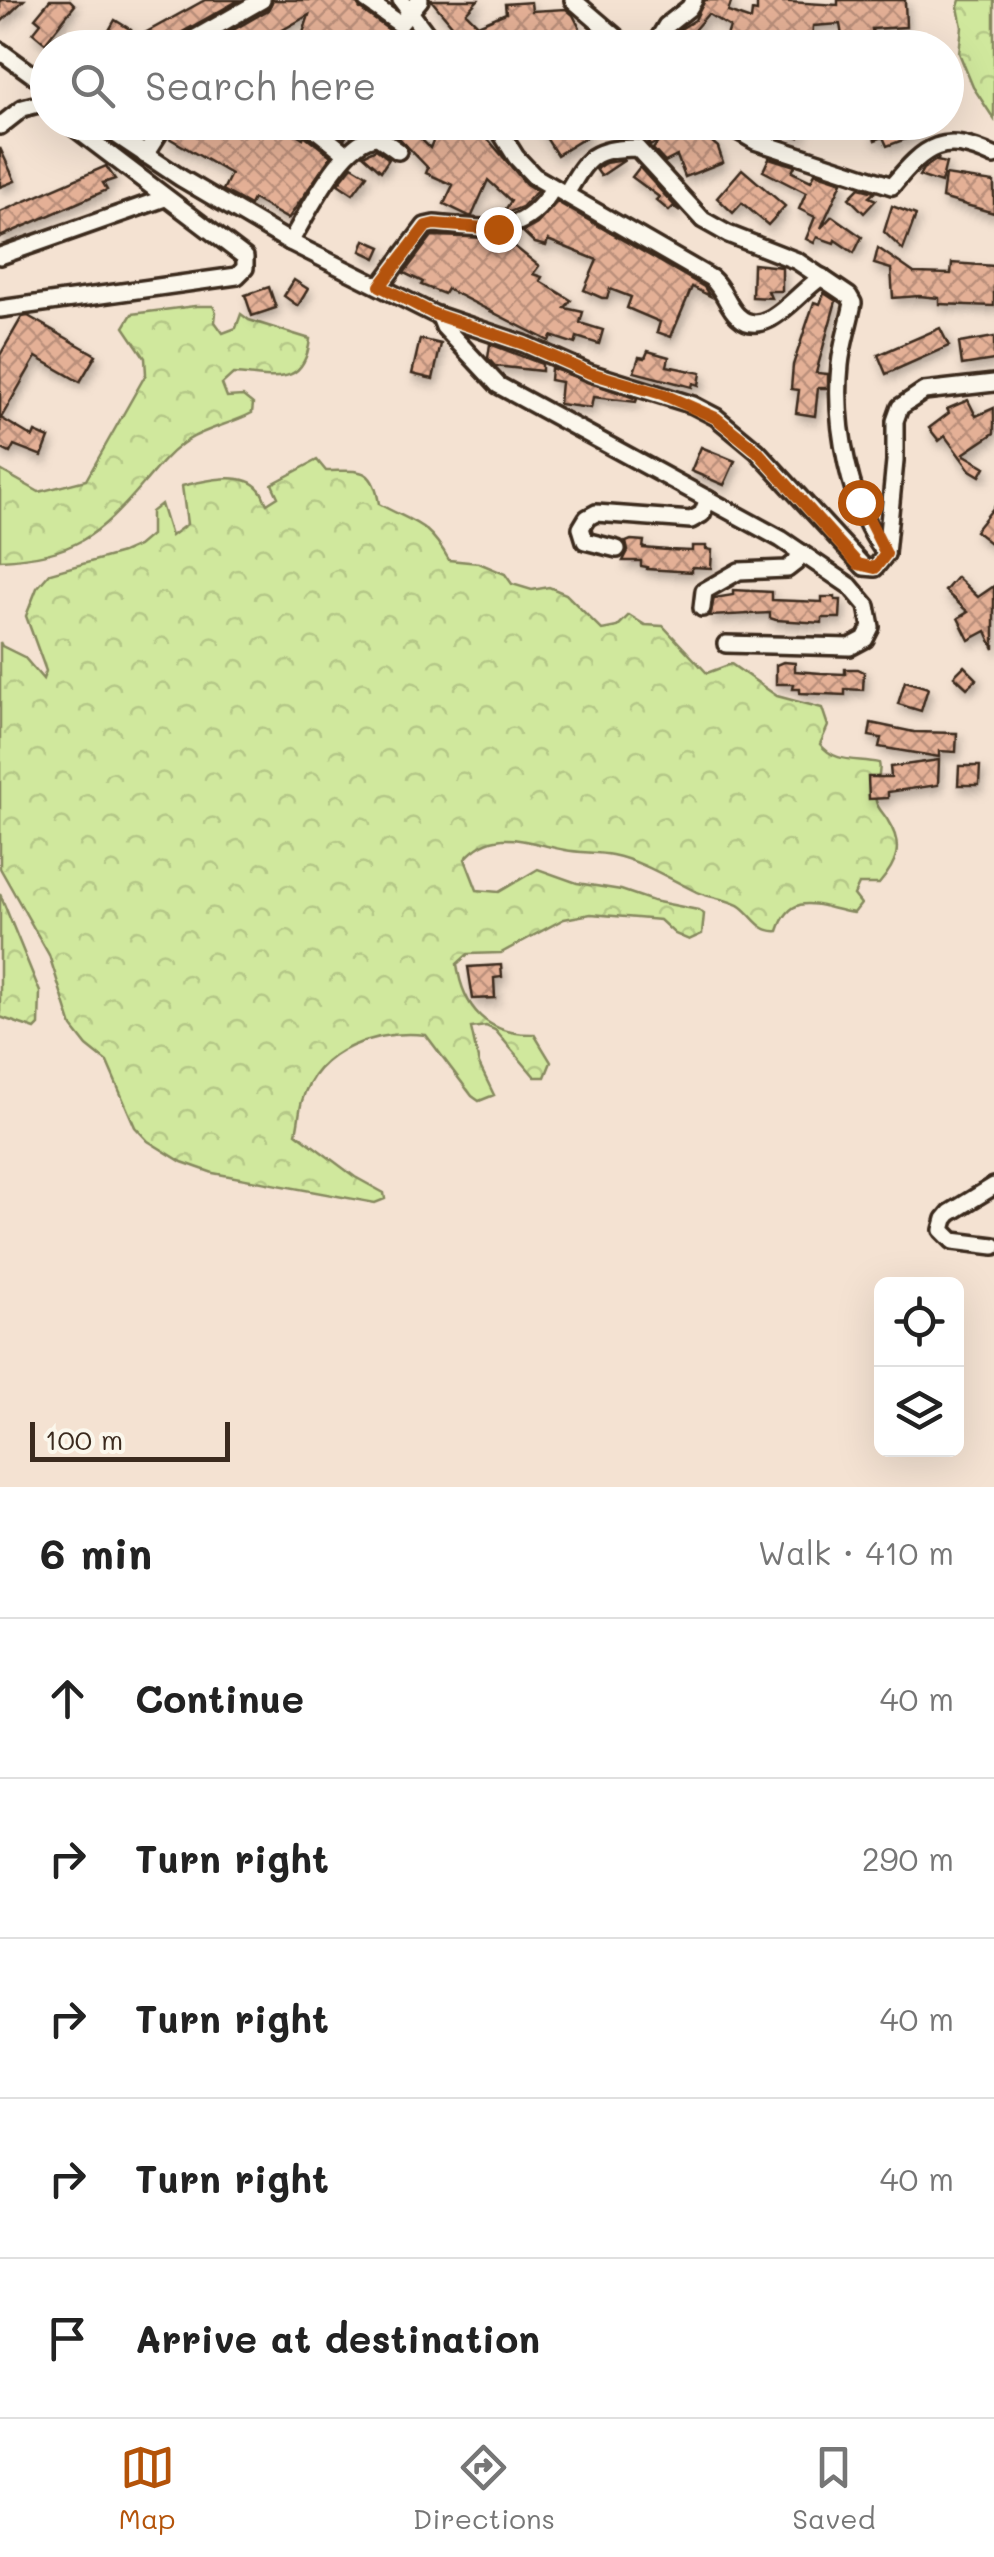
<!DOCTYPE html>
<meta charset="utf-8">
<style>
:root{--surface:#fff;--page:#f6f6f6;--text:#222;--muted:#767676;--line:#e0e0e0;--accent:#b45309}
body{margin:0;font-family:Mali,sans-serif;background:var(--page);color:var(--text)}
.controls{position:absolute;right:30px;bottom:30px;display:grid;overflow:hidden;border-radius:15px;box-shadow:0 10px 40px #0002}
.controls button{width:90px;height:90px;display:grid;place-items:center;padding:0;border:0;border-bottom:2px solid var(--line);background:var(--surface);color:var(--text);font:50px sans-serif}
.scale{position:absolute;left:30px;bottom:25px;width:200px;box-sizing:border-box;padding-left:10px;border:5px solid #3b2a1e;border-top:0;font-size:28px;line-height:35px;white-space:nowrap;color:#3b2a1e;-webkit-text-stroke:8px #fbf7ec;paint-order:stroke}
.stop{position:absolute;width:30px;height:30px;margin:-22px;border:8px solid #b45309;border-radius:50%;background:#fff}
.stop.end{background:#b45309;border-color:#fff;box-shadow:0 2px 10px #0008}
.list{margin:0;padding:0;list-style:none}
h2{display:flex;justify-content:space-between;align-items:center;height:130px;margin:0;padding:0 40px;font-size:42px}
h2 small{font-size:32px;font-weight:400;color:var(--muted)}
.list li{display:grid;grid-template-columns:65px 1fr auto;gap:30px;align-items:center;box-sizing:border-box;height:160px;padding:0 40px;border-top:2px solid var(--line)}
.list b{display:block;font-size:38px;white-space:nowrap}
.list em{font-size:32px;font-style:normal;color:var(--muted)}
.icon{flex:none;width:55px;height:55px;fill:none;stroke:currentColor;stroke-width:2;stroke-linecap:round;stroke-linejoin:round}
.map{position:relative;flex:none;width:994px;height:1487px;overflow:hidden}
.search{position:absolute;background:var(--surface);box-shadow:0 10px 40px #0002;left:30px;right:30px;top:30px;height:110px;display:flex;align-items:center;gap:25px;box-sizing:border-box;padding:0 35px;border-radius:55px;color:var(--muted);font-size:38px}
.sheet{height:930px;background:var(--surface)}
nav{display:flex;justify-content:space-around;align-items:center;box-sizing:border-box;height:140px;border-top:2px solid var(--line);background:var(--surface);font-size:28px;color:var(--muted)}
nav a{display:grid;justify-items:center;gap:5px}
nav .on{color:var(--accent)}
.map>svg:first-child{display:block}
</style>
<div class="map">
<svg width="994" height="1487" viewBox="0 0 994 1487">
<defs>
<pattern id="forest-crowns" width="20" height="18" patternUnits="userSpaceOnUse" patternTransform="scale(2.5)"><rect width="20" height="18" fill="#d0e89d"/><path d="M2 6a3 3 0 1 1 6 0M12 15a3 3 0 1 1 6 0" fill="none" stroke="#b4c787"/></pattern>
<pattern id="building-cross-hatch" width="8" height="8" patternUnits="userSpaceOnUse" patternTransform="scale(2.5)"><rect width="8" height="8" fill="#e4b096"/><path d="M0 0l8 8M0 8l8-8" fill="none" stroke="#ba8f7a"/></pattern>
<filter id="shadow"><feDropShadow dx="3" dy="5.5" stdDeviation="5" flood-color="#0004"/></filter>
</defs>
<rect width="100%" height="100%" fill="#f4e2d2"/>
<filter id="ink" filterUnits="userSpaceOnUse"><feTurbulence type="fractalNoise" baseFrequency=".01" numOctaves="2"/><feDisplacementMap in="SourceGraphic" scale="20" xChannelSelector="R" yChannelSelector="G"/><feConvolveMatrix kernelMatrix="1 2 1 2 8 2 1 2 1" color-interpolation-filters="sRGB"/></filter>
<g filter="url(#ink)">
<g fill="url(#forest-crowns)" stroke="#86895e" stroke-width="2.5">
<polygon points="960,0 994,0 994,119 973,87 959,53 962,27 958,7"/>
<path d="M195,306H213L216,312L215,322L223,333L236,328L241,314L249,320L310,339C304,390 272,376 233,374L222,384L227,397L243,396L253,404L252,413C231,424 207,428 188,440C170,451 157,468 144,483C98,537 73,556 0,560V470L39,492L86,480L146,374L145,358L124,327L132,314Z"/>
<path d="M317,460L326,471C359,471 373,465 379,504C415,524 427,521 449,560L479,563L505,574L512,584L532,590L549,587L566,594L602,630L617,627L629,615L645,625L663,626L707,673L731,664L777,696L822,708L828,726L820,744C835,764 858,758 879,763C883,777 871,787 876,801C877,808 885,815 888,821C904,846 897,863 879,884H859L854,895L861,904L854,913C820,908 792,888 778,931C760,933 754,917 741,907C730,899 710,898 697,892C670,879 642,861 612,855C597,852 581,853 565,850C527,843 495,825 465,859L477,890L499,892L538,869L577,883L621,890L653,901L698,910L704,914L702,934L689,940L675,934L660,920L591,914L564,919L501,953L468,954L457,964C463,1008 487,1035 534,1034L551,1062L545,1077H535L495,1030L486,1026L471,1028L479,1064L494,1095L479,1101L472,1096L426,1035C378,1030 317,1048 302,1101C299,1111 299,1122 296,1133L355,1177L384,1193L385,1199L375,1203L213,1173L182,1162L148,1141L135,1127L107,1062L87,1046L72,1027L49,955L0,868V642L2,646L24,657L43,679L46,671L26,616L37,588L50,573L122,553L138,546L151,535V512L161,504L171,536L187,524L182,486C202,481 243,470 259,489C263,493 264,499 267,504L278,497L272,484Z"/>
<polygon points="0,894 40,992 39,1025 35,1029 0,1017"/>
</g>
<g fill="url(#building-cross-hatch)" stroke="#3b2a1e" stroke-width="2.5" filter="url(#shadow)">
<polygon points="0,0 24,0 0,23"/>
<polygon points="50,0 70,0 75,5 45,43 33,33 41,23 35,18"/>
<polygon points="205,0 239,0 172,38 166,47 162,40 152,48 99,48 115,20 131,30 121,46"/>
<polygon points="273,0 355,0 360,9 392,32 386,38 398,48 358,48 353,43 348,48 299,45 309,15 272,36 275,44 266,48 202,48 268,10"/>
<polygon points="431,0 478,0 466,13 478,25 506,13 505,4 531,2 532,11 566,9 573,15 590,48 549,48 565,38 505,48 464,48 447,31 452,25"/>
<polygon points="705,0 732,0 728,12 751,20 752,11 757,12 757,0 838,5 838,0 905,0 906,27 872,29 875,46 864,48 844,48 840,24 813,26 812,48 723,48 730,27 708,14 688,37 679,30 695,20"/>
<polygon points="178,122 277,122 303,138 304,135 331,156 288,219 253,199 250,205 223,190 231,174 169,138"/>
<polygon points="328,122 359,122 345,138"/>
<polygon points="366,122 419,122 412,130 430,148 441,122 483,122 490,136 487,138 526,184 537,191 522,207 502,215 511,201 488,180 472,216 469,216 444,204 453,185 426,173 428,168 399,138 384,127 371,127"/>
<polygon points="536,122 579,122 588,136 557,155"/>
<polygon points="639,122 689,122 718,147 723,162 685,177 677,156 665,162 653,149 660,140 650,146"/>
<polygon points="761,122 804,122 799,137"/>
<polygon points="869,122 930,122 920,129 925,132 887,146 883,137 875,140"/>
<polygon points="0,148 15,181 0,187"/>
<polygon points="376,149 389,159 381,171 363,155"/>
<polygon points="769,158 795,166 792,172 811,181 815,173 842,182 821,228 832,216 862,237 854,253 835,240 834,243 817,237 814,243 806,239 815,217 799,209 806,193 763,171"/>
<polygon points="939,158 937,161 946,163 941,183 919,176 923,169"/>
<polygon points="625,160 601,176 596,169 605,163"/>
<polygon points="106,166 115,179 103,183 107,190 0,237 0,212"/>
<polygon points="352,166 367,175 353,194 338,184"/>
<polygon points="639,168 640,168 680,212 673,207 669,211 656,200 659,197 632,177"/>
<polygon points="742,169 785,206 768,225 742,203 733,213 717,198"/>
<polygon points="945,175 994,182 994,213 942,198"/>
<polygon points="859,188 875,192 869,197 876,200 864,213 849,198"/>
<polygon points="557,202 704,287 710,296 692,287 671,337 657,332 660,322 627,308 631,297 610,289 607,298 602,298 584,290 597,260 548,240 546,246 535,243 523,232 537,224"/>
<polygon points="892,206 916,215 903,250 884,232"/>
<polygon points="432,236 504,238 539,266 533,274 542,277 540,281 571,300 565,308 583,312 580,323 603,330 599,344 577,337 575,344 551,336 549,341 447,289 444,294 421,285 423,282 404,273"/>
<polygon points="365,240 381,247 376,258 361,251"/>
<polygon points="878,248 914,273 951,274 952,263 994,266 994,306 939,304 939,298 919,296 893,298 891,269 874,264"/>
<polygon points="753,264 782,267 782,291 768,291 771,298 752,297"/>
<polygon points="294,280 308,289 298,306 284,296"/>
<polygon points="269,287 276,308 252,316 245,295"/>
<polygon points="824,293 836,301 816,373 828,374 828,388 818,388 815,416 796,413 799,390 791,389 793,365 814,302 820,304"/>
<polygon points="28,316 96,355 80,382 36,357 1,418 33,437 35,432 49,438 42,456 14,445 10,453 0,448 0,355 22,317"/>
<polygon points="940,328 949,346 886,374 878,355"/>
<polygon points="994,337 994,360 962,365 959,343"/>
<polygon points="420,339 441,344 433,379 412,374"/>
<polygon points="490,344 542,364 542,371 495,366 488,358"/>
<polygon points="648,351 669,357 667,366 701,373 699,385 693,383 692,387 634,372 639,357 645,358"/>
<polygon points="551,368 637,399 636,402 593,397 591,408 559,404 561,382 550,380"/>
<polygon points="968,400 976,416 994,408 994,433 963,454 985,467 980,476 970,470 945,436 939,441 929,428 949,413 947,409"/>
<polygon points="701,447 735,461 724,485 691,471"/>
<polygon points="994,507 994,546 975,531"/>
<polygon points="631,540 644,541 643,548 668,550 692,551 692,546 706,546 706,549 712,550 711,568 692,567 692,572 647,569 647,567 641,566 641,561 623,561 628,551 626,542"/>
<polygon points="957,577 978,597 994,586 994,649 986,631 969,640 958,618 968,612 945,591"/>
<polygon points="733,590 772,592 772,600 822,602 822,597 835,597 835,600 841,600 840,618 822,618 822,623 776,620 770,618 770,613 710,616 714,598 733,595"/>
<polygon points="783,662 795,663 795,671 821,673 845,674 845,669 858,669 864,672 863,690 845,689 845,695 800,693 800,689 793,689 794,684 776,684 776,665"/>
<polygon points="964,666 977,679 967,688 954,676"/>
<polygon points="905,681 928,688 921,711 898,704"/>
<polygon points="871,723 914,732 957,733 956,752 939,751 939,757 879,747 881,738 869,736"/>
<polygon points="939,760 938,785 888,792 888,798 869,799 868,777 891,777 890,767"/>
<polygon points="959,766 980,766 979,785 958,785"/>
<polygon points="501,965 502,977 494,978 495,998 473,999 468,967"/>
</g>
<g fill="none" stroke-linecap="round" stroke-linejoin="round">
<defs>
<g id="minor">
<polyline points="366,0 400,24 420,0"/>
<polyline points="401,0 437,48"/>
<polyline points="573,0 629,48"/>
<polyline points="178,48 262,0"/>
<polyline points="653,48 666,26 689,8 694,0"/>
<polyline points="0,51 48,86"/>
<polyline points="97,122 181,178 290,242 434,314 524,344 590,373 693,405 716,417 757,451 864,567 875,568 886,554 895,461 895,421 900,407 924,391 994,383"/>
<polyline points="306,122 345,153"/>
<path d="M494,122L516,157L534,176L711,278C724,289 727,306 738,316C765,342 799,290 822,277"/>
<path d="M722,122L755,141L892,186C926,145 943,132 994,156"/>
<polyline points="0,126 23,108 42,103 48,107"/>
<polyline points="145,155 166,122"/>
<path d="M566,194C588,156 592,149 637,148L703,220L728,234L797,261L849,296L853,303C849,324 842,344 840,365C834,423 849,507 886,554"/>
<path d="M290,242C307,215 344,136 378,137L398,151"/>
<polyline points="0,256 165,198"/>
<path d="M380,286L425,226L434,224C486,228 523,240 553,188"/>
<polyline points="0,309 237,276 245,268 245,257 67,122"/>
<polyline points="440,317 444,327 498,385 781,539 850,586 867,606 871,627 865,639 850,647 726,644"/>
<polyline points="617,549 585,541 581,528 587,518 596,513 691,520 702,514 708,499"/>
<polyline points="702,608 704,591 739,571 787,569 796,562 800,552"/>
<polyline points="994,1186 950,1213 945,1219 942,1230 953,1241 994,1246"/>
</g>
</defs>
<use href="#minor" stroke="#3b2a1e" stroke-width="22"/>
<use href="#minor" stroke="#fbf7ec" stroke-width="15"/>
</g>
</g>
<g fill="none" stroke-linecap="round" stroke-linejoin="round" filter="url(#ink)">
<polyline stroke="#b45309" stroke-width="12" points="498,229 434,224 426,226 380,286 434,314 524,344 590,373 662,394 716,418 757,451 858,564 875,568 886,554 860,502"/>
</g>
</svg>
<div class="controls">
<button><svg class="icon" aria-label="locate" viewBox="0 0 24 24"><circle cx="12" cy="12" r="6"/><path d="M12 2v4M12 18v4M2 12h4M18 12h4"/></svg></button>
<button><svg class="icon" aria-label="layers" viewBox="0 0 24 24"><path d="M12 4l9 5-9 5-9-5zM3 14l9 5 9-5"/></svg></button>
</div>
<div class="scale">100 m</div>
<div class="stop" style="left:860px;top:502px"></div>
<div class="stop end" style="left:498px;top:229px"></div>
<div class="search"><svg class="icon" aria-label="search" viewBox="0 0 24 24"><circle cx="10" cy="10" r="6"/><path d="M15 15l6 6"/></svg>Search here</div>
</div>
<section class="sheet">
<h2>6 min<small>Walk · 410 m</small></h2>
<ul class="list">
<li><svg class="icon" aria-label="ahead" viewBox="0 0 24 24"><path d="M12 20V5M6 11l6-6 6 6"/></svg><div><b>Continue</b></div><em>40 m</em></li>
<li><svg class="icon" aria-label="right" viewBox="0 0 24 24"><path d="M7 20v-9h11M14 6l5 5-5 5"/></svg><div><b>Turn right</b></div><em>290 m</em></li>
<li><svg class="icon" aria-label="right" viewBox="0 0 24 24"><path d="M7 20v-9h11M14 6l5 5-5 5"/></svg><div><b>Turn right</b></div><em>40 m</em></li>
<li><svg class="icon" aria-label="right" viewBox="0 0 24 24"><path d="M7 20v-9h11M14 6l5 5-5 5"/></svg><div><b>Turn right</b></div><em>40 m</em></li>
<li><svg class="icon" aria-label="arrive" viewBox="0 0 24 24"><path d="M6 21V4h12l-3 4 3 4H6"/></svg><div><b>Arrive at destination</b></div></li>
</ul>
</section>
<nav>
<a class="on"><svg class="icon" aria-label="map" viewBox="0 0 24 24"><path d="M3 6l6-2 6 2 6-2v14l-6 2-6-2-6 2zM9 4v14M15 6v14"/></svg>Map</a>
<a><svg class="icon" aria-label="directions" viewBox="0 0 24 24"><path d="M12 3l9 9-9 9-9-9zM9 14v-3h6M13 9l2 2-2 2"/></svg>Directions</a>
<a><svg class="icon" aria-label="saved" viewBox="0 0 24 24"><path d="M7 4h10v16l-5-4-5 4z"/></svg>Saved</a>
</nav>
